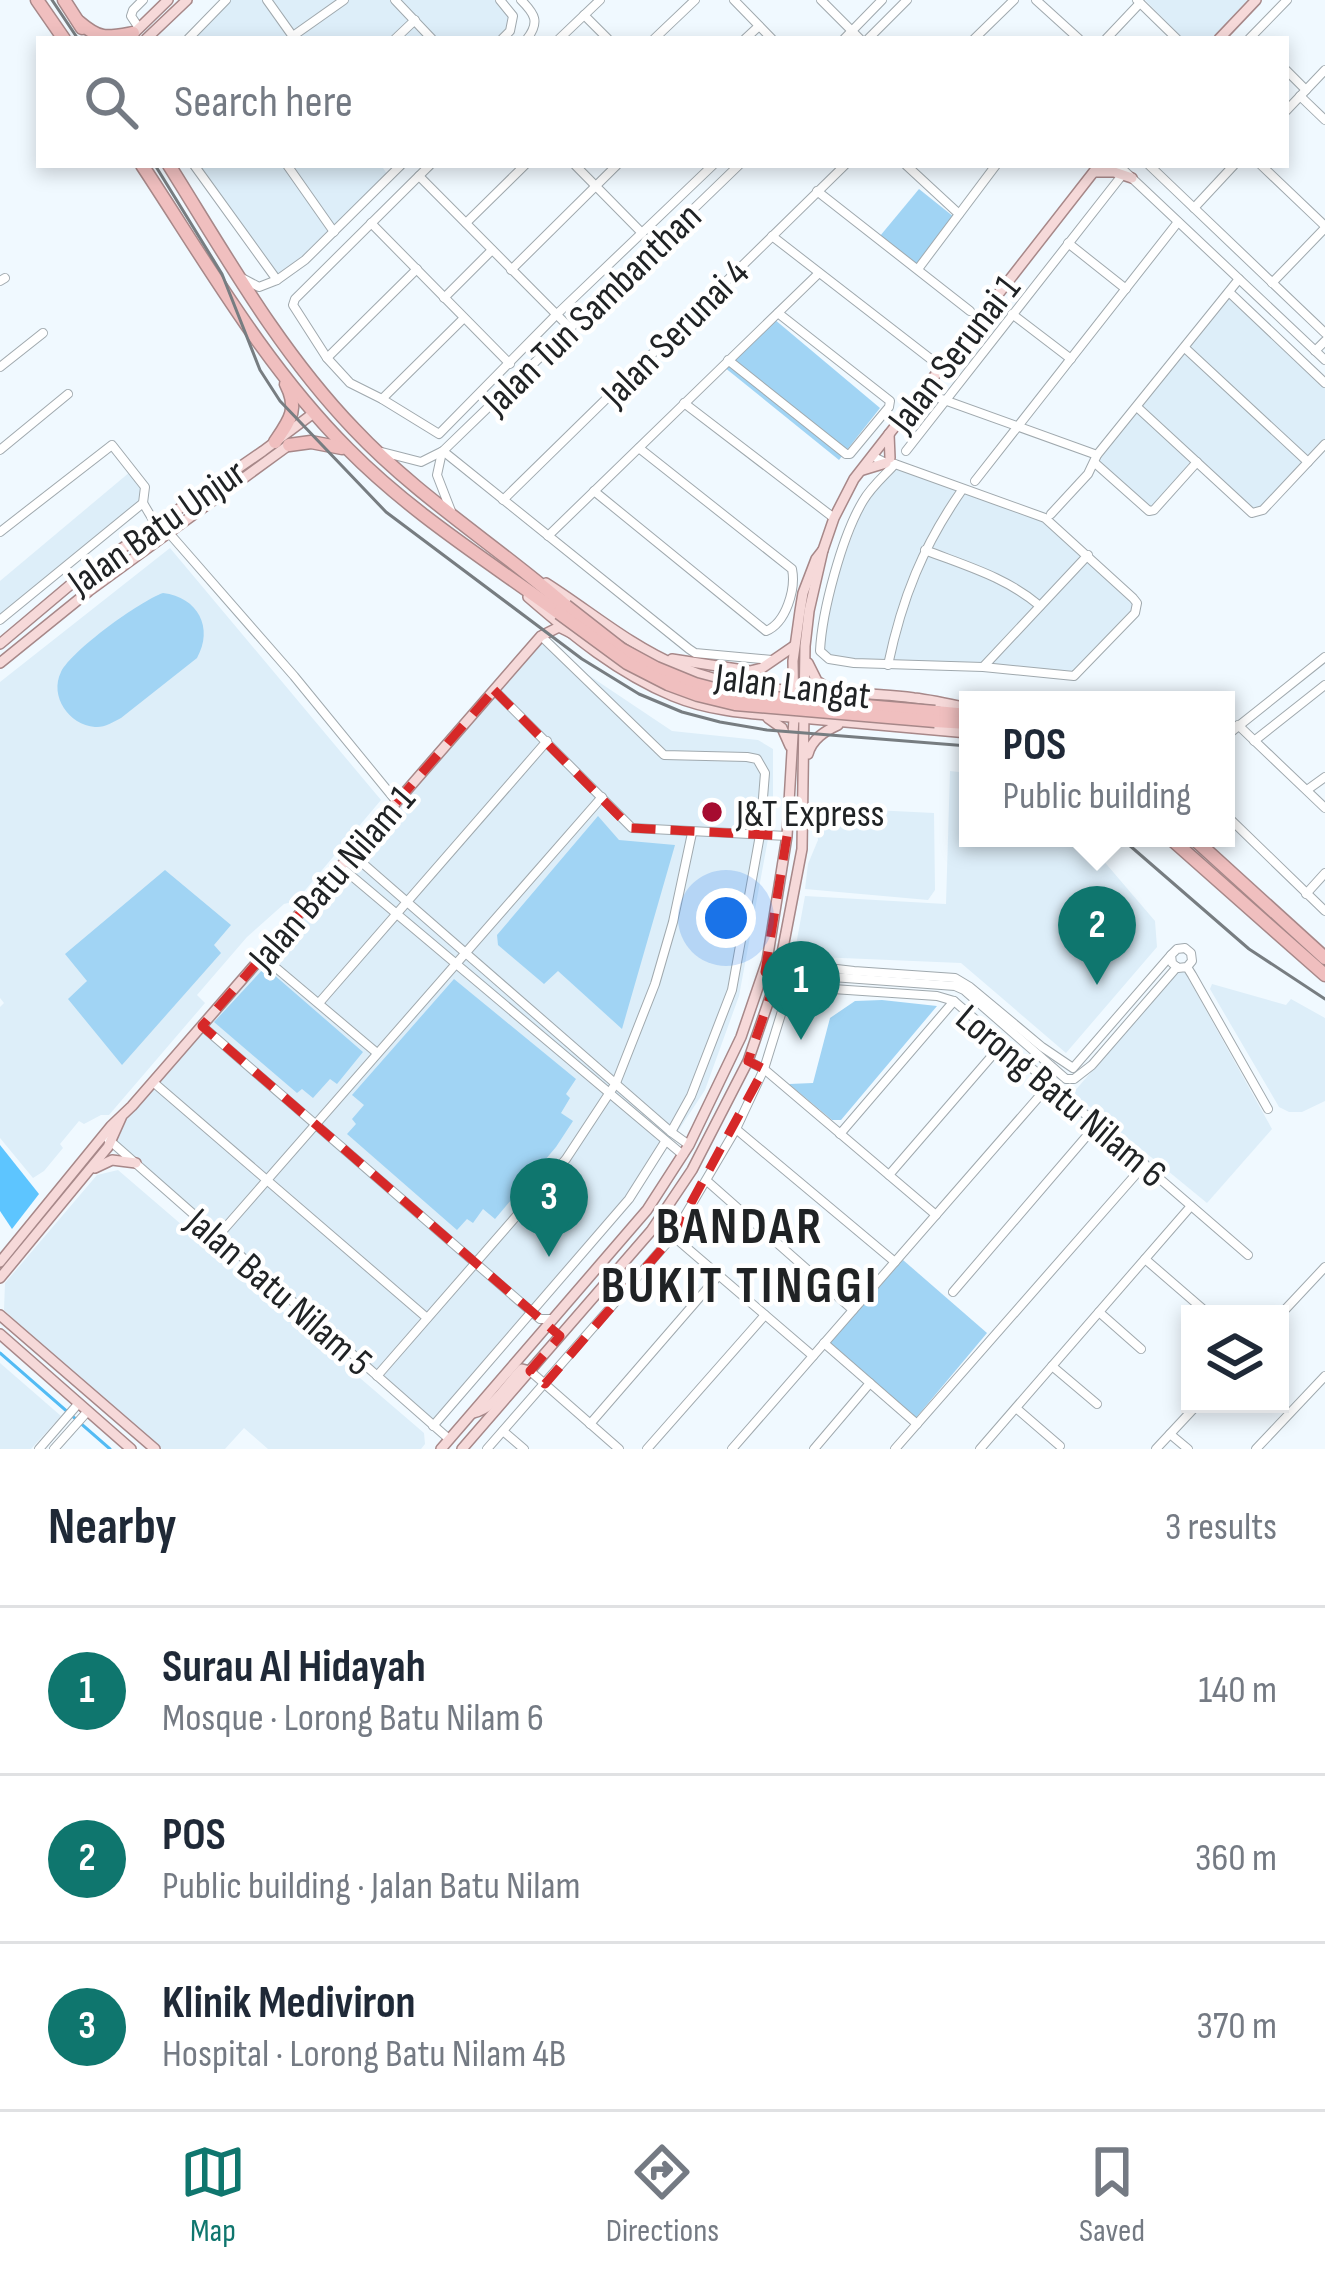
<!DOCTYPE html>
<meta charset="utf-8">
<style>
:root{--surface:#fff;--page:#f2f2f3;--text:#1f2937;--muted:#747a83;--line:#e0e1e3;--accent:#0f766e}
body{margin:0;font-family:"Sofia Sans Condensed",sans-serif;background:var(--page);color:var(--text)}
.controls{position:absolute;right:36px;bottom:36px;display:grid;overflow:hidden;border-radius:0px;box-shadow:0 6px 18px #0003}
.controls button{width:108px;height:108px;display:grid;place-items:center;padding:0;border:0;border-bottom:3px solid var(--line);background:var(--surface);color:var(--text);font:60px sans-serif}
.you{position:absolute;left:726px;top:918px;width:42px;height:42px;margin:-30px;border:9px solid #fff;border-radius:50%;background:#1a73e8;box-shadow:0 0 0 18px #1a73e833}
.badge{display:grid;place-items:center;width:78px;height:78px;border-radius:50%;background:var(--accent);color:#fff;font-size:39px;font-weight:700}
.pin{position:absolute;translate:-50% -99px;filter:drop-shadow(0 3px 6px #0008)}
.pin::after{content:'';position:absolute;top:63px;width:42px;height:36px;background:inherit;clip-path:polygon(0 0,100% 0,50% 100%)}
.popup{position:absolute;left:959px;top:691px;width:276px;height:156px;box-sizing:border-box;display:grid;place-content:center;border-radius:0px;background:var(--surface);filter:drop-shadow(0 3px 9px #0005);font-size:39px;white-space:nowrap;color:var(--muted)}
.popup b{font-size:45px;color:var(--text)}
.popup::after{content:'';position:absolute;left:50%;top:100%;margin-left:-24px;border:24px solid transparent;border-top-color:var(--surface)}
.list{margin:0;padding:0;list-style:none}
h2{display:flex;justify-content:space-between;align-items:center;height:156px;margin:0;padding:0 48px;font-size:51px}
h2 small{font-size:39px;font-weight:400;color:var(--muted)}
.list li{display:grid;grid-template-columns:78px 1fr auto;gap:36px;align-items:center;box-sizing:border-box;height:168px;padding:0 48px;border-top:3px solid var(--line)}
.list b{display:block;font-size:45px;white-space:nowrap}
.list p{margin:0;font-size:39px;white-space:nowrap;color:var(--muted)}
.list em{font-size:39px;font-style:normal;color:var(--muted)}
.icon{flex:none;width:66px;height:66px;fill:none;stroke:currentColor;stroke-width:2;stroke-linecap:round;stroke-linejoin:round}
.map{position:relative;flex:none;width:1325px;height:1449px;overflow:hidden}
.search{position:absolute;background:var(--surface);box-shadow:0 6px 18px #0003;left:36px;right:36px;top:36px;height:132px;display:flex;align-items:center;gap:30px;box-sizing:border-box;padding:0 42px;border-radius:0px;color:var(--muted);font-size:45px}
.sheet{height:660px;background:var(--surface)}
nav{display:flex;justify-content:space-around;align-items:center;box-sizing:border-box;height:168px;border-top:3px solid var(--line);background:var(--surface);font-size:33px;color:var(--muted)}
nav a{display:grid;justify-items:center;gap:6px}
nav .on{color:var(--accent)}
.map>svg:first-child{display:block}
</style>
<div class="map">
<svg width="1325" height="1449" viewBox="0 0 1325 1449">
<rect width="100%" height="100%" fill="#f0f9ff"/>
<g fill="#ddeef9">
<polygon points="231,0 496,0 510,17 508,29 498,39 192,39"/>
<polygon points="1145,0 1250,0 1212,39 1183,39"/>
<polygon points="197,165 381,165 387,174 307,255 278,277"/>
<polygon points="1230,297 1325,387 1325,439 1262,507 1253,510 1198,459 1153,507 1149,508 1100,463 1100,458"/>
<polygon points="896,467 1044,520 1134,604 1132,613 1073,673 831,657 823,651 824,638 829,607 840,568 865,502"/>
<polygon points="130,472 143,487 141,502 0,617 0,581"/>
<polygon points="170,548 381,800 296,901 284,904 247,937 197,995 205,1003 109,1115 101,1115 84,1124 79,1121 60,1144 63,1148 44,1171 33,1178 0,1138 0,1007 4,1003 0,998 0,682"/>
<polygon points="539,642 672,731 758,740 773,749 773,812 739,996 705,1090 632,1201 438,1428 115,1142 122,1124"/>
<polygon points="950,771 968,773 968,838 1079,838 1102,859 1155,921 1157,947 1066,1053 961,963 794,956 805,896 946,904"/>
<polygon points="812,807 934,813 935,890 928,900 805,889 808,864 818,840"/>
<polygon points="1182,967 1272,1129 1207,1203 1073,1093"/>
<polygon points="1212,984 1286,1005 1291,999 1325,1018 1325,1101 1302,1112 1289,1112 1279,1107 1210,989"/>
<polygon points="118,1170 424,1433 425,1444 421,1449 268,1449 244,1428 225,1449 162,1449 92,1391 4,1310 5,1283 97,1175"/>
<polygon points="0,1363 61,1416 31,1449 0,1449"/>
</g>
<g fill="#a1d4f4">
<polygon points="919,189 954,217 918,266 880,236"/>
<polygon points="774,319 880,408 839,460 724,367"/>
<path d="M163,593C198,597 214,628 197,658L121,718C113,722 104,728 95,727C69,725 49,696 61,672C72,650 140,601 163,593Z"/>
<polygon points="598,816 619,840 675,845 622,1029 558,971 544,984 498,945 497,935"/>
<polygon points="165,870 231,925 214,945 221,953 122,1065 68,999 87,981 65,954"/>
<polygon points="265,967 363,1052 337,1084 330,1079 313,1098 302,1089 297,1093 214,1022"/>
<polygon points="454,979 576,1079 566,1094 570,1098 561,1113 573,1121 556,1147 495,1219 483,1209 473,1223 467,1219 457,1230 347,1134 356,1124 352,1119 364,1105 352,1095"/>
<polygon points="882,1000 937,1006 841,1120 832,1120 789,1084 813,1083 830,1018 855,1001"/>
<polygon points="903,1260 987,1333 915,1419 828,1344"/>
</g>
<polygon fill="#5dc5ff" points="0,1145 39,1194 12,1229 0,1211"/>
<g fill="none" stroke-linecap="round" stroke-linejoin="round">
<polyline stroke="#52bbf4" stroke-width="3" points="0,1353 110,1449"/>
<defs>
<g id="minor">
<polyline points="267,0 294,38"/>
<polyline points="395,0 432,39"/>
<polyline points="500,0 513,16 510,31 502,39"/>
<path d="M521,0C535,14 540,22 527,39"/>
<polyline points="734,0 772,39"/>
<polyline points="821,0 860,39"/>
<polyline points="1036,0 1079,39"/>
<polyline points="1137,0 1177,39"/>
<polyline points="584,15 608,39"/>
<polyline points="139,28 131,16 133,10 143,0"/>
<polyline points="293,36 344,0"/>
<polyline points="188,39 226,0"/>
<polyline points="395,39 415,20"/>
<polyline points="559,39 600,0"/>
<polyline points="654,39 695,0"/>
<polyline points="745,39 759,26"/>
<polyline points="844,39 882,0"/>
<polyline points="868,39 907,0"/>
<polyline points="974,39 1014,0"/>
<polyline points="1106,39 1140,3"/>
<polyline points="1249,39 1287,0"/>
<polyline points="1286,70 1306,90"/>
<polyline points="1300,96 1325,120"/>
<polyline points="1286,111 1325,70"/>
<polyline points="194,165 277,280"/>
<polyline points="287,165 334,232"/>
<polyline points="430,165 295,299 293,305 327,358 350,383 382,399 439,434 556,315 713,165"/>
<polyline points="575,165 642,233"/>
<polyline points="906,165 959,214"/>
<polyline points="1118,165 1325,360"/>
<polyline points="1149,165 1325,333"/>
<polyline points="1261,165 1325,226"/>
<polyline points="419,176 570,328"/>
<polyline points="817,191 970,311"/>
<polyline points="1194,208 1234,165"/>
<polyline points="371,223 510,364"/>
<polyline points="466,223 525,165"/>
<polyline points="772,236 941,367"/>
<polyline points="1068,243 1126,289"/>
<polyline points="918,269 996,165"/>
<polyline points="511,270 617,165"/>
<polyline points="242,278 259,287 277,280 305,260 401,165"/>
<polyline points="0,281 5,278"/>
<polyline points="1272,283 1325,228"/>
<polyline points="1229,292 1325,383"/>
<polyline points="444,298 492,250"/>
<polyline points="1012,314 1071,359"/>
<polyline points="1185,348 1308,462"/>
<polyline points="1315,351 1325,341"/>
<polyline points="327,358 417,269"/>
<polyline points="728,360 846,454 850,454 889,407 890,401 778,313"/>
<polyline points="0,367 43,333"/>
<polyline points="922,392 1097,455"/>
<polyline points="382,399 464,318"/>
<polyline points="684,403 834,518"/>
<polyline points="1137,407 1252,513 1263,510 1325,444"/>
<polyline points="0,450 68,394"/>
<polyline points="443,451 689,649 695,653 772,660"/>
<polyline points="906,451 1123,174"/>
<polyline points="382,452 421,462 443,451 739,165"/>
<polyline points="442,452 437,475 451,511"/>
<path d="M872,456L886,463L895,464L1045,518L1133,598L1137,603L1135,613L1074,676L983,667L854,663L829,659L820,651C822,611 842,536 863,501C871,487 884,476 895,464"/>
<polyline points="1095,463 1149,511 1154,510 1197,462"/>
<polyline points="975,481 1178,222"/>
<path d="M594,491L766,631C786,623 796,589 792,569L639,448"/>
<polyline points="503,500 845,165"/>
<polyline points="143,503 156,525"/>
<polyline points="1051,514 1088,474 1097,455 1239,279"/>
<polyline points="0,532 112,445 145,487 143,503 0,620"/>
<polyline points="169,533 294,676 397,802"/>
<polyline points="548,536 819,273"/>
<path d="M925,550C966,566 1006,577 1040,606"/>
<polyline points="541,636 664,755 747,757 757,759 765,773 760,835 732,990 691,1096 671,1132"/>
<path d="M888,665C902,598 923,546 962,490"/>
<polyline points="984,666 1088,555"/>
<polyline points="494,690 632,828 787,836"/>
<polyline points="1238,725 1325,808"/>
<polyline points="1226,736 1325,657"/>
<polyline points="1254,741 1325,685"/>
<polyline points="1307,790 1325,777"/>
<polyline points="1226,815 1325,911"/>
<polyline points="352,854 671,1132 689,1145"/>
<polyline points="341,867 683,1155"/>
<polyline points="1306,894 1325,873"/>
<polyline points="262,956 377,1053"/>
<polyline points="767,961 854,971 955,978 970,987 1042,1047 1073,1068 1171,955"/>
<polyline points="1187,967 1192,961 1191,953 1185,948 1177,949 1171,955 1172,963 1178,968 1187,967 1192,975 1268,1109"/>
<polyline points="764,972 955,986 964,990 1066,1079 1074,1079 1092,1065 1177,967"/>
<polyline points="319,1003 547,741"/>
<polyline points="202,1026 540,1319 553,1319"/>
<polyline points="748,1061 764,1069 936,1215"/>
<polyline points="153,1082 427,1318"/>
<polyline points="736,1129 895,1262"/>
<polyline points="840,1134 954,1001"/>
<polyline points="108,1139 449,1439"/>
<polyline points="889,1175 1003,1043"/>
<polyline points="707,1181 853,1310"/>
<polyline points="218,1236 602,797"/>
<polyline points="673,1236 813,1356"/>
<polyline points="1145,1259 1204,1310"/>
<polyline points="953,1292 1097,1124"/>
<polyline points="1099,1312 1141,1349"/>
<polyline points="1280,1315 1325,1267"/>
<polyline points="824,1343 917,1424"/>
<polyline points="1052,1366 1097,1404"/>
<polyline points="530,1371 619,1449"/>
<polyline points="377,1376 566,1159 616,1083 655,984 673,922 692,833"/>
<polyline points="1016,1408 1060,1446"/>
<polyline points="590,1424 719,1275"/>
<polyline points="433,1426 629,1199 665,1142"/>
<polyline points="503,1431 524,1449"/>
<polyline points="1170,1434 1188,1449"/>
<polyline points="39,1449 78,1404"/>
<polyline points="54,1449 87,1412"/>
<polyline points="487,1449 673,1236 736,1129 764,1069 787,995 803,987 937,996 954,1001 1248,1255"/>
<polyline points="647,1449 765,1315"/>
<polyline points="732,1449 1050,1084"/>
<polyline points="814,1449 870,1383"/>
<polyline points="895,1449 1145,1164"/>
<polyline points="980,1449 1191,1206"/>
<polyline points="1156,1449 1198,1404"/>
<polyline points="1256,1449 1325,1376"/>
</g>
<g id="major">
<polyline points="129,38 168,0"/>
<polyline points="146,39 187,0"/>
<polyline points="1219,39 1256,0"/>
<polyline points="1094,172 1114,172 1132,178"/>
<polyline points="889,434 890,458"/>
<polyline points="863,470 886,463"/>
<path d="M546,583C590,611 629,645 678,666C755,700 833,687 914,698C932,700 950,704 968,708"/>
<path d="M528,597C573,636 618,673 673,696C714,713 758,714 801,718C857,723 912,728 968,733"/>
<polyline points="0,644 76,580 263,451 315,412"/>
<polyline points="672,659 750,671 762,668 794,646"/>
<polyline points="0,663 89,591 289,445"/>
<polyline points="808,663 817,681 831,690"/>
<polyline points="768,718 782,728 790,746"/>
<path d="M808,754C812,739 825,731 838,725"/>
<polyline points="95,1168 112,1160 136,1163"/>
<polyline points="0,1262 111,1126 132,1106 541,636 559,627 571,633"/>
<polyline points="0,1278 108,1147 121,1118"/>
<polyline points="0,1315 155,1449"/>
<polyline points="0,1334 131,1449"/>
<path d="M473,1413C494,1409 507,1384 522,1369L530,1371"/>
<polyline points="441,1449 647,1210 689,1145 741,1037 767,961 787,836 794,718 793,661 800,611 803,593 816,559 823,550"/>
<polyline points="462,1449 651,1231 692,1170 748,1061 778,974 802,849 805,646 809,611 823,550 834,518 854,479 1099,165"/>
</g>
<g id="highway">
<polyline points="37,0 64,39"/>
<polyline points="64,0 82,28"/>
<path d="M79,22C100,40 106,38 133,33"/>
<path d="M142,165C206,262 265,366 348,449C411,513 488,561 559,613"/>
<path d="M169,165C226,256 279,351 354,429C417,496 497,546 566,606"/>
<path d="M275,442C290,420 299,409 286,384"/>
<polyline points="289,445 311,442 342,448"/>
<polyline points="935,712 968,715"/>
<polyline points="935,721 968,723"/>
<polyline points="1170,838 1325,975"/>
<polyline points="1193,838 1325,958"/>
</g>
</defs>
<use href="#minor" stroke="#a0a9ae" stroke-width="10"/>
<use href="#major" stroke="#a78889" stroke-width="12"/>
<use href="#highway" stroke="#a78889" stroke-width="15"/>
<use href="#minor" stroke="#fff" stroke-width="8"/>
<use href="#major" stroke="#f6d9d9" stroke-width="9"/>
<use href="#highway" stroke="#f0bfbf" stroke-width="12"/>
<g stroke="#777d81" stroke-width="3">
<polyline points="52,0 78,39"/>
<polyline points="155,165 222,274 260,370 280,401 386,512 582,659 639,694 682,712 720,722 767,730 968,746"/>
<polyline points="1121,838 1249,949 1325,999"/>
</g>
<defs>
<g id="highway-bridge">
<polyline points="566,606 621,649 656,668 695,684 737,695 935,712"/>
<polyline points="559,613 627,663 668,684 698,695 735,704 935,721"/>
</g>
</defs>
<use href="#highway-bridge" stroke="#a78889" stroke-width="15" stroke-linecap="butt"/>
<use href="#highway-bridge" stroke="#f0bfbf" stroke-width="12"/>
</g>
<path fill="none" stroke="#d62828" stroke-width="9" stroke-dasharray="24 15" stroke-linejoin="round" d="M494,690L631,828L787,836L765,972L778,974L748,1061L764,1069L673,1236L545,1384L530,1371L560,1336L202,1026Z"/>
<circle fill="#a60c30" stroke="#fff" stroke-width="4.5" cx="712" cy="812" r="12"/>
<g text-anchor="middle" stroke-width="9" stroke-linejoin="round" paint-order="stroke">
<g font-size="39" fill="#202325" stroke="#fff">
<text transform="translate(591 308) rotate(-44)" y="14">Jalan Tun Sambanthan</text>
<text transform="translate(674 332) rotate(-45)" y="14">Jalan Serunai 4</text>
<text transform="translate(953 353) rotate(-52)" y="14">Jalan Serunai 1</text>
<text transform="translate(156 526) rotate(-35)" y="14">Jalan Batu Unjur</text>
<text transform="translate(793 685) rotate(7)" y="14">Jalan Langat</text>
<text transform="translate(331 877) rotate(-49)" y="14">Jalan Batu Nilam 1</text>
<text transform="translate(1062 1095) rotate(40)" y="14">Lorong Batu Nilam 6</text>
<text transform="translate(280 1291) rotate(41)" y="14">Jalan Batu Nilam 5</text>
</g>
<g font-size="39" fill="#202325" stroke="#fff" text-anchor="start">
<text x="736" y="826">J&amp;T Express</text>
</g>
<g font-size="51" font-weight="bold" letter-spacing="3" fill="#202325" stroke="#fff">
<text x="740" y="1243">BANDAR<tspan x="740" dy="59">BUKIT TINGGI</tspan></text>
</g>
</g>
</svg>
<div class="controls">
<button><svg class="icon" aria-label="layers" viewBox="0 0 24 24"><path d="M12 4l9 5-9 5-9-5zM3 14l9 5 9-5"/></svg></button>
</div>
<div class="you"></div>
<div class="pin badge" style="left:801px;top:1040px">1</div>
<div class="pin badge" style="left:1097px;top:985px">2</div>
<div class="popup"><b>POS</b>Public building</div>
<div class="pin badge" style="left:549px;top:1257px">3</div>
<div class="search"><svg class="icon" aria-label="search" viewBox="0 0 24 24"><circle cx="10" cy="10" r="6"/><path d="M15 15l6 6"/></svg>Search here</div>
</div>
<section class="sheet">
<h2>Nearby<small>3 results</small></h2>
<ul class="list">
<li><span class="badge">1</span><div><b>Surau Al Hidayah</b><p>Mosque · Lorong Batu Nilam 6</p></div><em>140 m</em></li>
<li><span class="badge">2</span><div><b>POS</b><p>Public building · Jalan Batu Nilam</p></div><em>360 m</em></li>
<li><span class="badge">3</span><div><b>Klinik Mediviron</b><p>Hospital · Lorong Batu Nilam 4B</p></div><em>370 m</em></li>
</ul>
</section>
<nav>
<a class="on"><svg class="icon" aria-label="map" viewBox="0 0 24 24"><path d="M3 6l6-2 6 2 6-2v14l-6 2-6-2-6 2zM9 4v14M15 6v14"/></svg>Map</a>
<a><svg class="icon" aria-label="directions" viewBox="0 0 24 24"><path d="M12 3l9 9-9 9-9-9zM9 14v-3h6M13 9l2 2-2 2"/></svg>Directions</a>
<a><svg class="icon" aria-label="saved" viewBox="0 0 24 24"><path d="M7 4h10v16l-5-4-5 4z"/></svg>Saved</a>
</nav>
